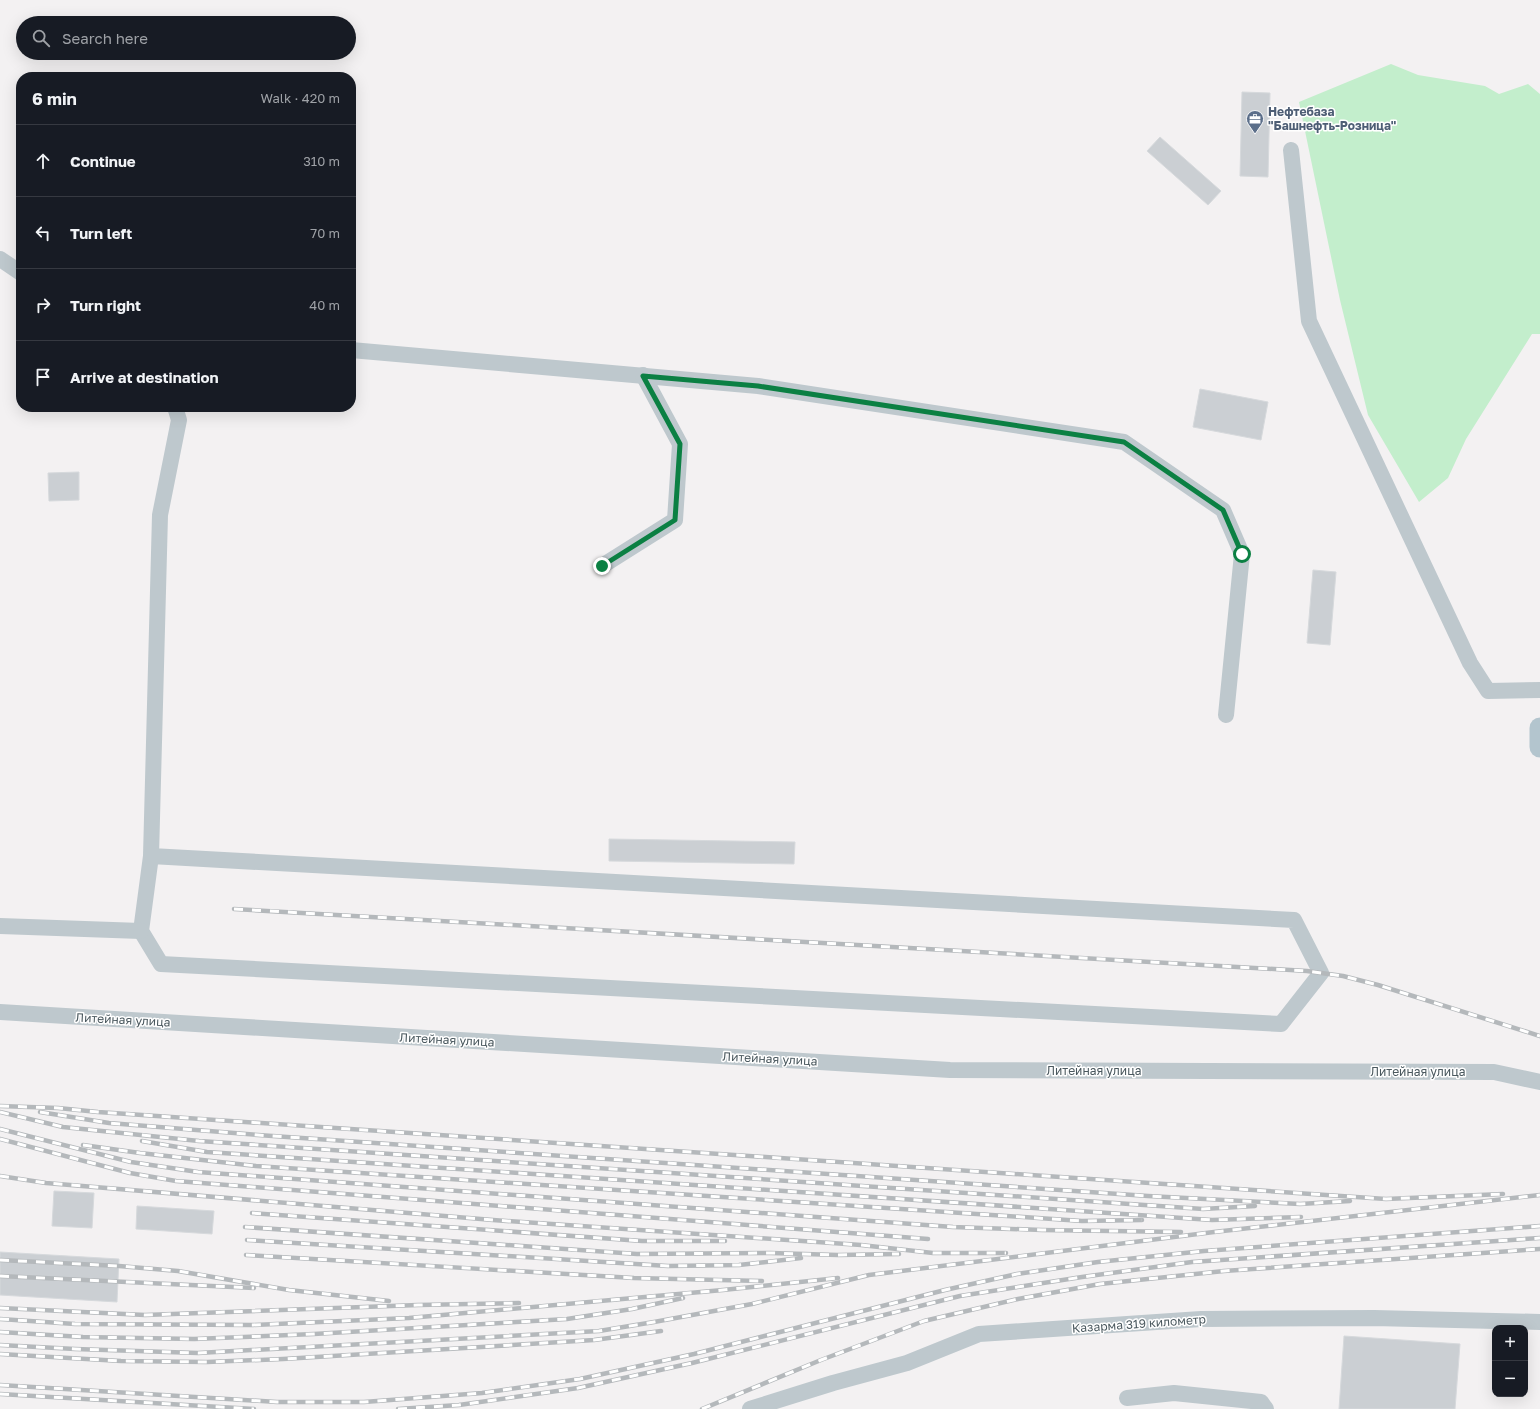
<!DOCTYPE html>
<meta charset="utf-8">
<style>
:root{--surface:#171b24;--page:#242831;--text:#f1f3f6;--muted:#9ea1a6;--line:#363941}
body{margin:0;font-family:"Golos Text",sans-serif;background:var(--page);color:var(--text)}
.controls{position:absolute;right:12px;bottom:12px;display:grid;overflow:hidden;border-radius:8px;box-shadow:0 4px 16px #0002}
.controls button{width:36px;height:36px;display:grid;place-items:center;padding:0;border:0;border-bottom:1px solid var(--line);background:var(--surface);color:var(--text);font:20px sans-serif}
.stop{position:absolute;width:12px;height:12px;margin:-9px;border:3px solid #0b8043;border-radius:50%;background:#fff}
.stop.end{background:#0b8043;border-color:#fff;box-shadow:0 1px 4px #0008}
.list{margin:0;padding:0;list-style:none}
h2{display:flex;justify-content:space-between;align-items:center;height:52px;margin:0;padding:0 16px;font-size:17px}
h2 small{font-size:13px;font-weight:400;color:var(--muted)}
.list li{display:grid;grid-template-columns:26px 1fr auto;gap:12px;align-items:center;box-sizing:border-box;height:72px;padding:0 16px;border-top:1px solid var(--line)}
.list b{display:block;font-size:15px;white-space:nowrap}
.list em{font-size:13px;font-style:normal;color:var(--muted)}
.icon{flex:none;width:22px;height:22px;fill:none;stroke:currentColor;stroke-width:2;stroke-linecap:round;stroke-linejoin:round}
.map{position:relative;flex:none;width:1540px;height:1409px;overflow:hidden}
.search{position:absolute;background:var(--surface);box-shadow:0 4px 16px #0002;left:16px;top:16px;width:340px;height:44px;display:flex;align-items:center;gap:10px;box-sizing:border-box;padding:0 14px;border-radius:22px;color:var(--muted);font-size:15px}
.panel{position:absolute;background:var(--surface);box-shadow:0 4px 16px #0002;left:16px;top:72px;width:340px;height:340px;border-radius:16px}
.map>svg:first-child{display:block}
</style>
<div class="map">
<svg width="1540" height="1409" viewBox="0 0 1540 1409">
<rect width="100%" height="100%" fill="#f3f1f2"/>
<polygon fill="#c3eecc" points="1391,64 1418,75 1485,86 1499,94 1528,84 1540,94 1540,334 1532,334 1466,439 1448,478 1419,502 1368,415 1340,300 1299,102"/>
<g fill="#cbcfd3" stroke="#d6d9dc">
<polygon points="1242,92 1270,93 1268,177 1240,176"/>
<polygon points="1160,137 1221,191 1208,205 1147,151"/>
<polygon points="1200,389 1268,402 1261,440 1193,427"/>
<polygon points="79,472 79,500 49,501 48,473"/>
<polygon points="1313,570 1336,572 1330,645 1307,643"/>
<polygon points="609,839 795,842 794,864 609,861"/>
<polygon points="54,1191 94,1193 92,1228 52,1226"/>
<polygon points="137,1206 214,1211 212,1234 136,1229"/>
<polygon points="0,1252 119,1259 117,1302 0,1295"/>
<polygon points="1344,1336 1460,1344 1455,1409 1339,1409"/>
</g>
<g fill="none" stroke-linecap="round" stroke-linejoin="round">
<g stroke="#bec8cd" stroke-width="16">
<polyline points="1291,150 1309,321 1470,663 1488,691 1540,690"/>
<polyline points="0,259 21,273"/>
<polyline points="351,350 758,386 1124,442 1223,510 1242,554 1226,715"/>
<polyline points="602,566 675,520 680,444 643,375"/>
<polyline points="151,856 1294,920 1321,973 1281,1024 161,964 141,931 151,856 160,515 179,420 175,407"/>
<polyline points="0,926 141,931"/>
<polyline points="0,1012 950,1070 1494,1072 1540,1082"/>
<polyline points="1127,1398 1174,1393 1261,1402 1266,1409"/>
<polyline points="750,1409 833,1383 907,1363 979,1334 1201,1319 1374,1318 1540,1322"/>
</g>
<polyline stroke="#b3c5ce" stroke-width="21" points="1540,728 1540,747"/>
<defs>
<g id="rail">
<polyline points="234,909 1307,971 1343,976 1378,985 1540,1036"/>
<polyline points="0,1106 58,1108 98,1112 1386,1199 1503,1194"/>
<polyline points="0,1112 63,1127 199,1141 1203,1209 1255,1206"/>
<polyline points="40,1112 109,1123 258,1135 1148,1196 1300,1204 1350,1201"/>
<polyline points="0,1129 131,1162 198,1172 953,1227 1042,1230 1181,1232"/>
<polyline points="0,1139 130,1173 176,1181 928,1239"/>
<polyline points="142,1141 207,1152 1212,1220 1301,1217"/>
<polyline points="83,1145 140,1153 256,1166 1082,1221 1142,1220"/>
<polyline points="0,1176 46,1183 493,1220 861,1245 933,1253 1006,1253"/>
<polyline points="252,1213 642,1241 725,1241"/>
<polyline points="245,1227 637,1254 771,1253 838,1255 899,1254"/>
<polyline points="247,1240 668,1266 739,1265 801,1258"/>
<polyline points="246,1255 634,1278 762,1281"/>
<polyline points="0,1260 119,1266 178,1271 289,1290 389,1301"/>
<polyline points="0,1276 254,1288"/>
<polyline points="0,1308 145,1315 418,1305 519,1303"/>
<polyline points="0,1319 75,1324 253,1325 409,1318 723,1290 838,1278"/>
<polyline points="0,1332 83,1337 194,1339 314,1334 567,1319 632,1309 683,1298"/>
<polyline points="0,1345 75,1349 198,1353 599,1331 654,1322 752,1304 869,1275 1214,1232 1540,1195"/>
<polyline points="0,1354 121,1361 207,1362 283,1359 594,1340 661,1331"/>
<polyline points="0,1385 277,1402 364,1402 482,1393 580,1379 694,1354 945,1290 1017,1274 1098,1262 1204,1251 1540,1226"/>
<polyline points="0,1394 254,1409"/>
<polyline points="398,1409 459,1405 578,1388 692,1363 960,1296 1082,1277 1192,1262 1540,1238"/>
<polyline points="702,1409 821,1360 924,1321 1018,1299 1100,1284 1224,1271 1540,1249"/>
</g>
</defs>
<use href="#rail" stroke="#b4b8bb" stroke-width="4.5"/>
<use href="#rail" stroke="#fff" stroke-width="3" stroke-dasharray="9" stroke-linecap="butt"/>
</g>
<g fill="none" stroke-linecap="round" stroke-linejoin="round">
<polyline stroke="#0b8043" stroke-width="5" points="602,566 675,520 680,444 643,376 758,386 1124,442 1223,510 1242,554"/>
</g>
<defs>
<symbol id="office-pin" viewBox="-11 -11 22 30"><path d="M0 17L-7.5 6A9.5 9.5 0 1 1 7.5 6Z" fill="#5c6f8a" stroke="#fff"/><path d="M-6-3h4V-5.5h4V-3h4V5H-6ZM-1-4.5V-3h2v-1.5ZM-6 0V1H6V0Z" fill="#fff"/></symbol>
</defs>
<g fill-rule="evenodd">
<use href="#office-pin" x="1245" y="109" width="20" height="27"/>
</g>
<g text-anchor="middle" stroke-width="3" stroke-linejoin="round" paint-order="stroke">
<g font-size="12" font-weight="bold" fill="#4e5e75" stroke="#fff" text-anchor="start">
<text x="1268" y="116">Нефтебаза<tspan x="1268" dy="14">"Башнефть-Розница"</tspan></text>
</g>
<g font-size="12" fill="#4a585e" stroke="#fff">
<text transform="translate(123 1020) rotate(3)" y="4">Литейная улица</text>
<text transform="translate(447 1040) rotate(3)" y="4">Литейная улица</text>
<text transform="translate(770 1059) rotate(3)" y="4">Литейная улица</text>
<text x="1094" y="1075">Литейная улица</text>
<text x="1418" y="1076">Литейная улица</text>
<text transform="translate(1139 1324) rotate(-4)" y="4">Казарма 319 километр</text>
</g>
</g>
</svg>
<div class="controls">
<button>+</button>
<button>−</button>
</div>
<div class="stop" style="left:1242px;top:554px"></div>
<div class="stop end" style="left:602px;top:566px"></div>
<div class="search"><svg class="icon" aria-label="search" viewBox="0 0 24 24"><circle cx="10" cy="10" r="6"/><path d="M15 15l6 6"/></svg>Search here</div>
<section class="panel">
<h2>6 min<small>Walk · 420 m</small></h2>
<ul class="list">
<li><svg class="icon" aria-label="ahead" viewBox="0 0 24 24"><path d="M12 20V5M6 11l6-6 6 6"/></svg><div><b>Continue</b></div><em>310 m</em></li>
<li><svg class="icon" aria-label="left" viewBox="0 0 24 24"><path d="M17 20v-9H6M10 6l-5 5 5 5"/></svg><div><b>Turn left</b></div><em>70 m</em></li>
<li><svg class="icon" aria-label="right" viewBox="0 0 24 24"><path d="M7 20v-9h11M14 6l5 5-5 5"/></svg><div><b>Turn right</b></div><em>40 m</em></li>
<li><svg class="icon" aria-label="arrive" viewBox="0 0 24 24"><path d="M6 21V4h12l-3 4 3 4H6"/></svg><div><b>Arrive at destination</b></div></li>
</ul>
</section>
</div>
